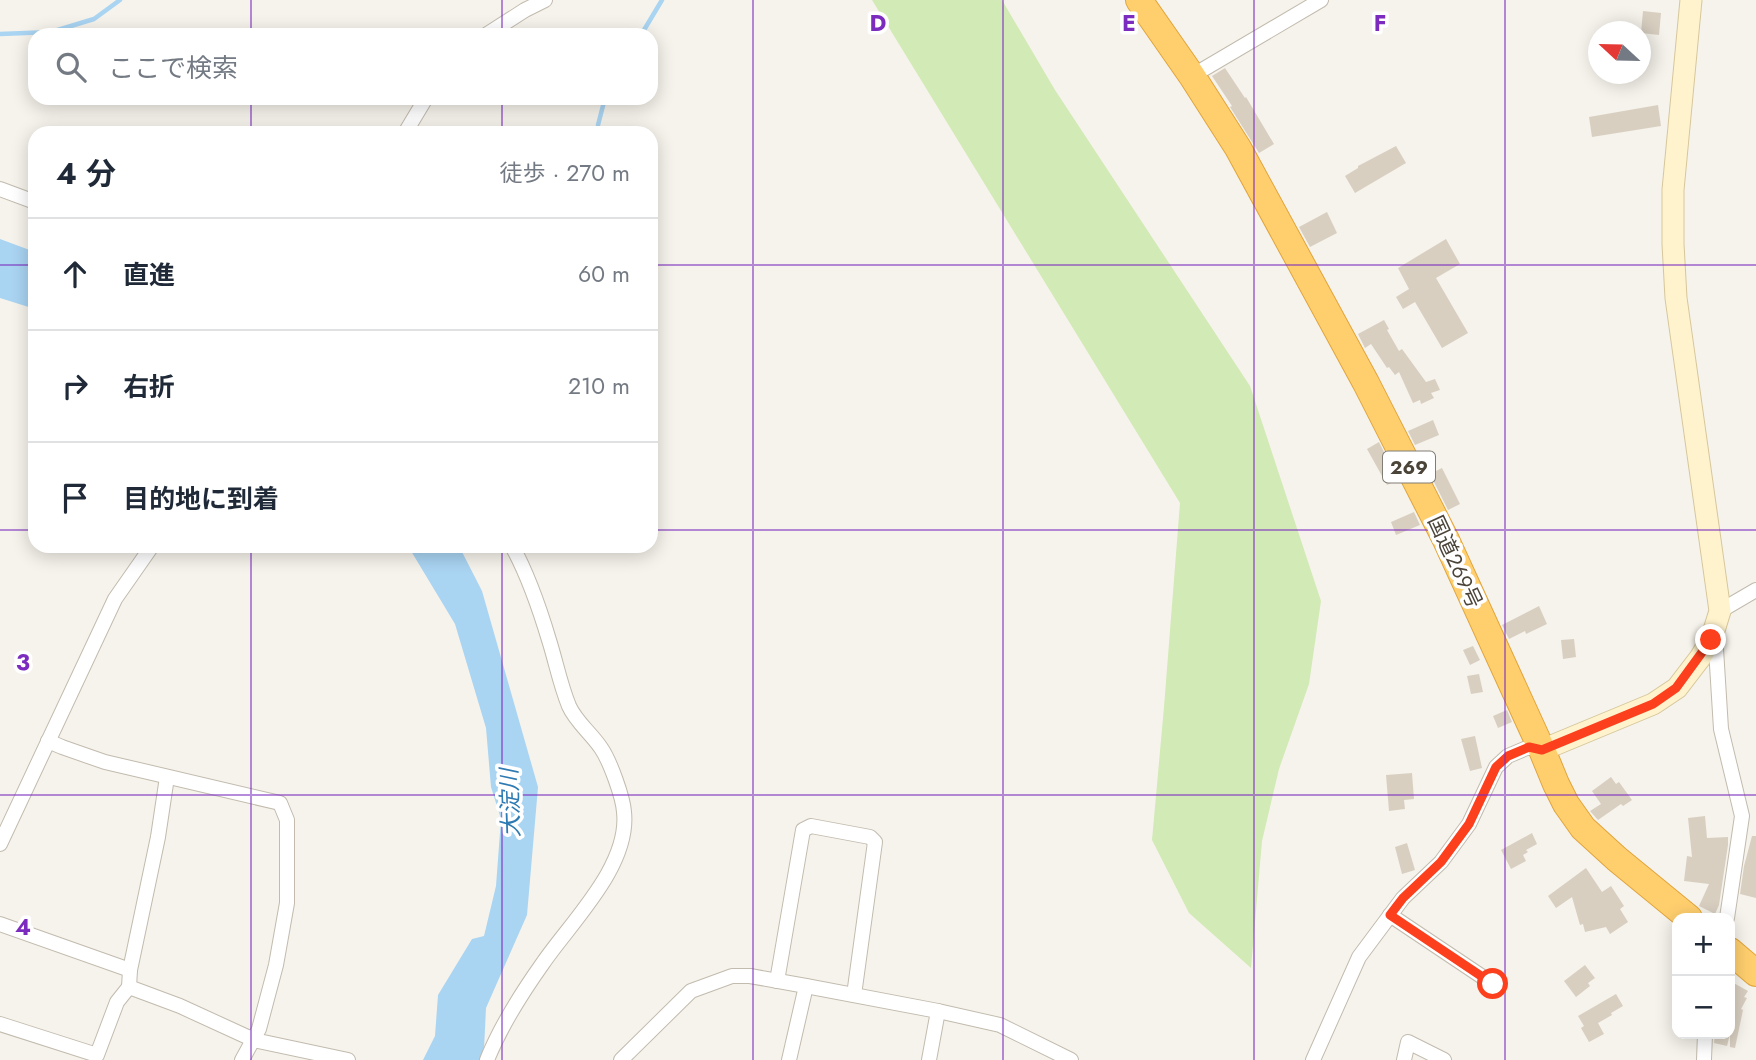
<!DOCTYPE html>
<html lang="ja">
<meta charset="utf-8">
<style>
:root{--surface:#fff;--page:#f6f6f7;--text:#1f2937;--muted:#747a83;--line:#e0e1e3}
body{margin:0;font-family:Jost,"Noto Sans JP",sans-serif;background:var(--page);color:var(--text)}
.controls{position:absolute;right:21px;bottom:21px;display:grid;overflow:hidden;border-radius:14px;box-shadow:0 4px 18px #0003}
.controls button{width:63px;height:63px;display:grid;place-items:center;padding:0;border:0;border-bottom:2px solid var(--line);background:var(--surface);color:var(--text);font:35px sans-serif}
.compass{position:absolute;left:1588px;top:21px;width:63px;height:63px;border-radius:50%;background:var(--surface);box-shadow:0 4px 18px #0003;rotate:292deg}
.stop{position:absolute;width:21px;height:21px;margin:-16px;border:5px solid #fc3f1d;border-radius:50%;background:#fff}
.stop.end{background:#fc3f1d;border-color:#fff;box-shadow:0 2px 7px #0008}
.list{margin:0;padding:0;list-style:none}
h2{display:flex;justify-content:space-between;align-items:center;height:91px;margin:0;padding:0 28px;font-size:30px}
h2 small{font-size:23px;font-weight:400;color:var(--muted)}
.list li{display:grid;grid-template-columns:46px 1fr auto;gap:21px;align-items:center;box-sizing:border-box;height:112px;padding:0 28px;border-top:2px solid var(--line)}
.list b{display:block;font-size:26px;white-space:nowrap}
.list em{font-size:23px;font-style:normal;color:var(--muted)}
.icon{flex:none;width:38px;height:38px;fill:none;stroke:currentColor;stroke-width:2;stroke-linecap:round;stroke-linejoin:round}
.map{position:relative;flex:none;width:1756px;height:1060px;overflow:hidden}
.search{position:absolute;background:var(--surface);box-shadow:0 4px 18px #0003;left:28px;top:28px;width:630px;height:77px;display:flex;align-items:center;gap:18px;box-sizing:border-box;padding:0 24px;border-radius:21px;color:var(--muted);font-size:26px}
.panel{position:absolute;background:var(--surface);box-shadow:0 4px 18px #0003;left:28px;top:126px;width:630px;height:427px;border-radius:21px}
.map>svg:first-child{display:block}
</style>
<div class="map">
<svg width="1756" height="1060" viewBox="0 0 1756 1060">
<rect width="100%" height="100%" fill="#f6f3ec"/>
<polygon fill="#d2eab5" points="872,0 1002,0 1055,90 1250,386 1321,601 1309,684 1279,769 1262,841 1251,968 1189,913 1152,840 1164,707 1180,503"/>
<g fill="#a9d4f2">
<polygon points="0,239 35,252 35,309 0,298"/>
<polygon points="408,546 459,546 482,591 538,787 527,915 486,1008 484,1049 479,1060 423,1060 435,1036 438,995 472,939 484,936 496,886 501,819 491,787 486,728 455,624"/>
</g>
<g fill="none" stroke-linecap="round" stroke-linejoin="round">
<g stroke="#a9d4f2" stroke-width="4.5">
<polyline points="0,34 51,32 94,19 120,0"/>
<polyline points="641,35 662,0"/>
<polyline points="598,133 598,125 605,98"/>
</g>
</g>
<g fill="#d8cfc1">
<polygon points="1643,11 1661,13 1659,35 1641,33"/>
<polygon points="1225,68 1245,98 1246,97 1274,144 1259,153 1230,107 1232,106 1212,76"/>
<polygon points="1658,105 1661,126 1592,137 1589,117"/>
<polygon points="1396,146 1406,163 1355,193 1345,176 1358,168 1358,166"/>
<polygon points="1327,212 1337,233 1310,247 1299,227"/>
<polygon points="1446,239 1460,264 1436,278 1468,333 1442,348 1415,302 1403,309 1396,297 1409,289 1398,268"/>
<polygon points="1384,320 1389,329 1387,330 1399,351 1402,349 1426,382 1435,379 1440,390 1431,393 1434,398 1421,404 1420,400 1413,403 1399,372 1395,375 1389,367 1387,368 1371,344 1365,348 1358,334"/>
<polygon points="1433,420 1439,435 1415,445 1408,431"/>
<polygon points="1379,442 1398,480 1387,485 1367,449"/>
<polygon points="1442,468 1460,504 1448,510 1430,474"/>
<polygon points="1414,512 1420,525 1396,535 1391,522"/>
<polygon points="1539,606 1547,624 1526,634 1525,631 1509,639 1502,625"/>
<polygon points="1574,639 1576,657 1563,659 1561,640"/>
<polygon points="1473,646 1480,660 1470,665 1463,650"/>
<polygon points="1479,674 1483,692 1471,694 1467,676"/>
<polygon points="1507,710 1512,722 1498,728 1493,716"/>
<polygon points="1475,736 1482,768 1470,771 1461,739"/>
<polygon points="1412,773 1414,799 1404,800 1405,809 1389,811 1386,775"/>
<polygon points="1611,777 1616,784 1619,782 1632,800 1623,806 1621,804 1598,820 1590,811 1601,804 1592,791"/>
<polygon points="1705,816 1707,838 1728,837 1728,845 1719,905 1715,914 1699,906 1709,884 1684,881 1687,856 1692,857 1688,818"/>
<polygon points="1532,833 1537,844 1526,850 1528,852 1523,855 1526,861 1511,869 1501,850"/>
<polygon points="1752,836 1756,836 1756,898 1740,894 1744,866"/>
<polygon points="1407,843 1415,870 1402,874 1395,847"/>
<polygon points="1586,868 1602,892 1611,886 1624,906 1620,909 1628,922 1610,934 1606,927 1585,932 1583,924 1580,925 1572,897 1556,908 1548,896"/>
<polygon points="1585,965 1595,978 1588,983 1590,986 1576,997 1564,981"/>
<polygon points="1730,981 1748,991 1744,997 1747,998 1741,1009 1743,1010 1735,1048 1730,1047 1730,1034 1727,1046 1714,1043 1715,1034 1730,1034"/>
<polygon points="1616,994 1623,1006 1611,1013 1612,1015 1598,1023 1604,1034 1589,1042 1581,1028 1584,1026 1578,1016"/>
</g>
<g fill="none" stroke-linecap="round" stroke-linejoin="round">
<defs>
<g id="street">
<polyline points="486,35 525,10 545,0"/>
<polyline points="1192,76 1321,0"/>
<polyline points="405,133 426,98"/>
<polyline points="0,189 35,202"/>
<polyline points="1720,611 1756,590"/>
<polyline points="1715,633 1721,729 1742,816 1727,918"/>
<polyline points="48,741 62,747 105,762 280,803 287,820 287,903 276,965 259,1029 242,1060"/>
<polyline points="0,844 115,599 152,546"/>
<polyline points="1390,915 1493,984"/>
<polyline points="0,924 130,970"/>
<polyline points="777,981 803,830 811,826 870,837 875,842 854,995"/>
<polyline points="129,987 130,970 158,837 167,777"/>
<polyline points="0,1024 97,1055 117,1002 129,987 180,1006 254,1040 348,1060"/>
<path d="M487,1060C501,1025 521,994 543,963C571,922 630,866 624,812C623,797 610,761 601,748C591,733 576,722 569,706C560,684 556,662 549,640C540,610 527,573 512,546"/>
<polyline points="621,1060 691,991 732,976 750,976 806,986 938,1011 1000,1025 1071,1060"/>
<polyline points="789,1060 806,986"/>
<polyline points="929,1060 938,1011"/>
<polyline points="1313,1060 1359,957 1403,898 1441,862 1469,824 1496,767 1508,756 1529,747 1542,750"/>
<polyline points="1404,1060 1408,1042 1444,1060"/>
<polyline points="1704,1060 1705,1034"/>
</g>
<polyline id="secondary" points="1542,750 1653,704 1677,688 1700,658 1711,640 1720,611 1676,298 1673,244 1673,190 1691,0"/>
<g id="highway">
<polyline points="1139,0 1192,76 1238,148 1366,383 1446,540 1542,750 1556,784 1566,804 1583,828 1617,859 1689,918"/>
<polyline points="1730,951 1756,973"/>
</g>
</defs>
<use href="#street" stroke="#c2bbae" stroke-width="16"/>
<use href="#secondary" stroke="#d6c79b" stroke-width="23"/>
<use href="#highway" stroke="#e0a43c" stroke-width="28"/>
<use href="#street" stroke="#fff" stroke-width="14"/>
<use href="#secondary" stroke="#fff3cd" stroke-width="21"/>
<use href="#highway" stroke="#ffcf6e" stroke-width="26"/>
</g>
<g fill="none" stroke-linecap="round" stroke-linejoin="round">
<polyline stroke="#fc3f1d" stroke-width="9" points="1493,984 1390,915 1403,898 1441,862 1469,824 1496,767 1508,756 1529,747 1542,750 1653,704 1676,688 1711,640"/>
</g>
<path fill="none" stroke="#7b2cbf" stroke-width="2" stroke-opacity="0.55" d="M251,0V35M502,0V35M753,0V1060M1003,0V1060M1254,0V1060M1505,0V1060M251,98V133M502,98V133M0,265H35M651,265H1756M0,530H35M651,530H1756M251,546V1060M502,546V1060M0,795H1756"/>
<g text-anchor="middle" stroke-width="7" stroke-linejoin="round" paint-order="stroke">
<rect fill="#fff" stroke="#817c74" stroke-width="2" x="1383" y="451.5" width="52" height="31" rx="5"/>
<g font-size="19" font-weight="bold" fill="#4b4439">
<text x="1409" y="474">269</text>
</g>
<g font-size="21" fill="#4b4439" stroke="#fff">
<text transform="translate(1455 562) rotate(65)" y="7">国道269号</text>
</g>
<g font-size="23" font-style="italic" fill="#2e7ab2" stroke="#fff">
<text transform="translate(510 803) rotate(-92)" y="8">大淀川</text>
</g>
</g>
<g font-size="23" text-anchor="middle" font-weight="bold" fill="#7b2cbf" stroke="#fff" stroke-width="7" stroke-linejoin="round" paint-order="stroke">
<text x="878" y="31">D</text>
<text x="1129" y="31">E</text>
<text x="1380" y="31">F</text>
<text x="23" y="670">3</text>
<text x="23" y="935">4</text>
</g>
</svg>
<div class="controls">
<button>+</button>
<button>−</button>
</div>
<svg class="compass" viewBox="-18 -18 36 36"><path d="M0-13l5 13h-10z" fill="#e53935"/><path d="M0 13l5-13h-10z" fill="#747a83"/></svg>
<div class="stop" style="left:1493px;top:984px"></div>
<div class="stop end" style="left:1711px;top:640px"></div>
<div class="search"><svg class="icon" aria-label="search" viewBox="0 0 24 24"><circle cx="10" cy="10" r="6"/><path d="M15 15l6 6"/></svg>ここで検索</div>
<section class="panel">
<h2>4 分<small>徒歩 · 270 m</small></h2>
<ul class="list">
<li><svg class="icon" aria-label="ahead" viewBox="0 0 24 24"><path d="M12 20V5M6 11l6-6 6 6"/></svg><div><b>直進</b></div><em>60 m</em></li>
<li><svg class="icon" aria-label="right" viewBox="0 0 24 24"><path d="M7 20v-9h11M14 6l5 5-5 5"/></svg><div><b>右折</b></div><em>210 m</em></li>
<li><svg class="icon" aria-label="arrive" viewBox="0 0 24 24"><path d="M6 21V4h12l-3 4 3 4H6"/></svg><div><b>目的地に到着</b></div></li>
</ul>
</section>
</div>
